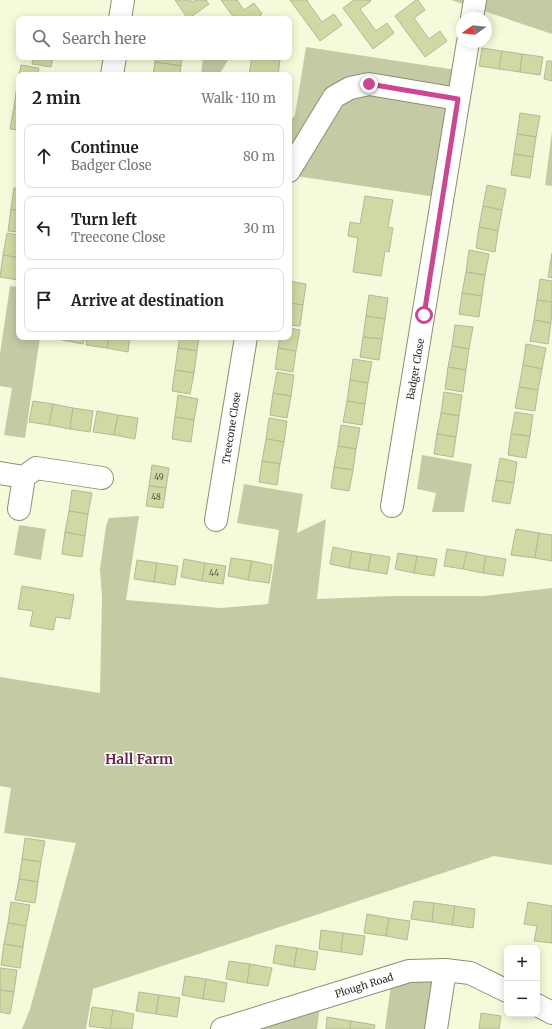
<!DOCTYPE html>
<meta charset="utf-8">
<style>
:root{--surface:#fff;--page:#f6f6f6;--text:#222;--muted:#767676;--line:#e0e0e0}
body{margin:0;font-family:Merriweather,serif;background:var(--page);color:var(--text)}
.controls{position:absolute;right:12px;bottom:12px;display:grid;overflow:hidden;border-radius:8px;box-shadow:0 2px 10px #0003}
.controls button{width:36px;height:36px;display:grid;place-items:center;padding:0;border:0;border-bottom:1px solid var(--line);background:var(--surface);color:var(--text);font:20px sans-serif}
.compass{position:absolute;left:456px;top:12px;width:36px;height:36px;border-radius:50%;background:var(--surface);box-shadow:0 2px 10px #0003;rotate:256deg}
.stop{position:absolute;width:12px;height:12px;margin:-9px;border:3px solid #c94891;border-radius:50%;background:#fff}
.stop.end{background:#c94891;border-color:#fff;box-shadow:0 1px 4px #0008}
.list{margin:0;padding:0;list-style:none}
h2{display:flex;justify-content:space-between;align-items:center;height:52px;margin:0;padding:0 16px;font-size:17px}
h2 small{font-size:13px;font-weight:400;color:var(--muted)}
.list li{display:grid;grid-template-columns:26px 1fr auto;gap:12px;align-items:center;box-sizing:border-box;height:64px;margin:0 8px 8px;padding:0 8px;border:1px solid var(--line);border-radius:8px}
.list b{display:block;font-size:15px;white-space:nowrap}
.list p{margin:0;font-size:13px;white-space:nowrap;color:var(--muted)}
.list em{font-size:13px;font-style:normal;color:var(--muted)}
.icon{flex:none;width:22px;height:22px;fill:none;stroke:currentColor;stroke-width:2;stroke-linecap:round;stroke-linejoin:round}
.map{position:relative;flex:none;width:552px;height:1029px;overflow:hidden}
.search{position:absolute;background:var(--surface);box-shadow:0 2px 10px #0003;left:16px;top:16px;width:276px;height:44px;display:flex;align-items:center;gap:10px;box-sizing:border-box;padding:0 14px;border-radius:8px;color:var(--muted);font-size:15px}
.panel{position:absolute;background:var(--surface);box-shadow:0 2px 10px #0003;left:16px;top:72px;width:276px;height:268px;border-radius:8px}
.map>svg:first-child{display:block}
</style>
<div class="map">
<svg width="552" height="1029" viewBox="0 0 552 1029">
<rect width="100%" height="100%" fill="#f5fbda"/>
<g fill="#c4caa4">
<polygon points="451,0 552,0 552,34"/>
<polygon points="306,47 463,71 443,198 289,175 289,123 295,115"/>
<polygon points="203,57 230,57 219,75 201,75"/>
<polygon points="552,131 552,186 545,185"/>
<polygon points="10,286 19,287 19,337 40,337 25,438 4,435 12,388 0,386 0,354"/>
<polygon points="422,455 472,464 464,512 432,512 436,493 417,489"/>
<polygon points="244,484 303,494 297,533 326,519 317,599 394,596 484,596 552,588 552,865 494,856 93,989 86,1029 22,1029 30,1009 76,843 4,833 11,788 0,786 0,677 100,693 102,598 100,569 106,526 109,518 139,516 126,600 221,608 268,604 279,530 237,523"/>
<polygon points="19,525 46,529 41,560 14,555"/>
<polygon points="445,970 436,1029 385,1029 392,977"/>
<polygon points="321,999 317,1029 222,1029"/>
</g>
<g fill="#d0d9a3" stroke="#b3b899">
<polygon points="175,0 190,0 192,2 195,0 206,0 209,4 188,19"/>
<polygon points="221,0 237,0 244,10 254,3 262,14 255,19 235,19"/>
<polygon points="290,0 308,0 307,1 322,22 334,14 342,25 320,41"/>
<polygon points="354,0 370,0 371,1 360,9 376,31 387,23 394,33 373,49 343,8"/>
<polygon points="416,0 418,0 425,10 414,18 429,39 440,31 447,41 425,57 395,16"/>
<polygon points="482,48 502,51 499,69 479,66"/>
<polygon points="502,51 522,54 520,72 499,69"/>
<polygon points="522,54 543,57 540,75 520,72"/>
<polygon points="33,57 53,57 51,67 32,64"/>
<polygon points="155,57 182,57 181,66 155,62"/>
<polygon points="252,57 264,57 280,60 278,75 249,75"/>
<polygon points="547,61 552,61 552,81 544,79"/>
<polygon points="155,62 181,66 180,75 153,75"/>
<polygon points="21,65 39,68 38,75 19,75"/>
<polygon points="17,86 19,86 19,108 14,107"/>
<polygon points="14,107 19,108 19,130 10,129"/>
<polygon points="520,113 540,116 536,137 517,134"/>
<polygon points="517,134 536,137 533,157 514,154"/>
<polygon points="514,154 533,157 530,178 511,175"/>
<polygon points="487,185 506,189 502,210 483,206"/>
<polygon points="14,188 19,189 19,211 11,209"/>
<polygon points="365,196 393,200 388,227 393,228 389,252 385,251 381,276 353,272 358,238 348,236 350,222 360,224"/>
<polygon points="483,206 502,210 498,231 479,227"/>
<polygon points="11,209 19,211 19,232 8,231"/>
<polygon points="479,227 498,231 495,252 476,248"/>
<polygon points="7,233 19,235 19,258 3,255"/>
<polygon points="469,250 489,254 485,275 466,272"/>
<polygon points="552,253 552,278 548,277"/>
<polygon points="3,255 19,258 18,280 0,277"/>
<polygon points="466,272 485,275 482,296 462,293"/>
<polygon points="540,279 552,281 552,302 537,300"/>
<polygon points="289,281 306,284 303,305 289,303"/>
<polygon points="462,293 482,296 479,317 459,314"/>
<polygon points="369,295 388,298 385,319 366,316"/>
<polygon points="537,300 552,302 551,323 534,320"/>
<polygon points="289,303 303,305 300,326 289,325"/>
<polygon points="366,316 385,319 382,339 363,337"/>
<polygon points="534,320 551,323 548,344 530,341"/>
<polygon points="455,325 473,327 469,349 452,346"/>
<polygon points="289,328 300,330 296,351 278,348 280,337 289,337"/>
<polygon points="63,337 85,337 83,344 62,340"/>
<polygon points="87,337 109,337 107,348 86,345"/>
<polygon points="109,337 130,337 128,352 107,348"/>
<polygon points="180,337 199,337 197,351 178,348"/>
<polygon points="363,337 382,339 379,360 360,357"/>
<polygon points="526,344 546,348 542,369 523,365"/>
<polygon points="452,346 469,349 466,370 448,367"/>
<polygon points="178,348 197,351 194,373 175,370"/>
<polygon points="278,348 296,351 293,372 275,369"/>
<polygon points="353,359 372,362 368,383 350,380"/>
<polygon points="523,365 542,369 538,390 519,387"/>
<polygon points="448,367 466,370 463,392 445,389"/>
<polygon points="175,370 194,373 190,394 172,391"/>
<polygon points="277,372 294,375 291,396 273,393"/>
<polygon points="350,380 368,383 365,404 347,401"/>
<polygon points="519,387 538,390 535,411 515,408"/>
<polygon points="444,392 462,395 459,416 441,413"/>
<polygon points="273,393 291,396 287,418 270,415"/>
<polygon points="178,395 198,399 194,420 175,417"/>
<polygon points="33,401 53,404 49,425 29,422"/>
<polygon points="347,401 365,404 362,425 343,422"/>
<polygon points="53,404 73,408 70,429 49,425"/>
<polygon points="73,408 93,411 90,432 70,429"/>
<polygon points="97,411 118,415 114,435 93,432"/>
<polygon points="515,412 533,415 530,436 511,434"/>
<polygon points="441,413 459,416 456,437 437,434"/>
<polygon points="118,415 138,418 135,439 114,435"/>
<polygon points="175,417 194,420 191,442 172,439"/>
<polygon points="269,418 287,421 284,442 266,439"/>
<polygon points="341,425 360,428 356,449 338,446"/>
<polygon points="437,434 456,437 453,457 434,454"/>
<polygon points="511,434 530,436 526,458 508,455"/>
<polygon points="266,439 284,442 280,464 262,461"/>
<polygon points="338,446 356,449 353,470 334,467"/>
<polygon points="500,458 517,462 514,483 496,480"/>
<polygon points="262,461 280,464 277,485 259,482"/>
<polygon points="152,465 169,468 166,488 149,486"/>
<polygon points="334,467 353,470 349,491 331,488"/>
<polygon points="496,480 514,483 510,504 492,501"/>
<polygon points="149,486 166,488 163,508 146,506"/>
<polygon points="72,490 92,493 88,514 69,511"/>
<polygon points="69,511 88,514 85,536 65,532"/>
<polygon points="516,529 539,533 535,558 511,555"/>
<polygon points="65,532 85,536 82,557 62,554"/>
<polygon points="539,533 552,535 552,561 535,558"/>
<polygon points="333,547 352,551 349,568 330,564"/>
<polygon points="447,549 467,552 463,569 444,566"/>
<polygon points="352,551 371,554 368,571 349,568"/>
<polygon points="467,552 486,556 483,573 463,569"/>
<polygon points="398,553 417,556 414,573 395,569"/>
<polygon points="371,554 390,557 387,574 368,571"/>
<polygon points="417,556 437,559 434,576 414,573"/>
<polygon points="486,556 506,559 503,576 483,573"/>
<polygon points="231,558 252,561 248,580 228,576"/>
<polygon points="184,559 205,563 202,581 181,577"/>
<polygon points="137,560 157,563 154,582 134,579"/>
<polygon points="252,561 272,565 269,583 248,580"/>
<polygon points="157,563 178,566 175,585 154,582"/>
<polygon points="205,563 226,566 223,584 202,581"/>
<polygon points="22,586 74,595 70,619 56,617 53,630 30,626 33,611 18,609"/>
<polygon points="25,838 45,841 41,862 22,859"/>
<polygon points="22,859 41,862 38,882 19,879"/>
<polygon points="19,879 38,882 35,903 15,900"/>
<polygon points="414,901 434,903 432,922 411,919"/>
<polygon points="11,902 30,905 26,926 8,923"/>
<polygon points="528,902 552,906 552,943 534,941 537,926 524,924"/>
<polygon points="434,903 455,906 452,925 432,922"/>
<polygon points="455,906 475,909 473,928 452,925"/>
<polygon points="367,914 389,918 386,936 364,933"/>
<polygon points="389,918 410,921 407,940 386,936"/>
<polygon points="8,923 26,926 23,947 4,944"/>
<polygon points="321,930 343,933 341,952 319,949"/>
<polygon points="343,933 365,936 362,955 341,952"/>
<polygon points="4,944 23,947 20,968 1,965"/>
<polygon points="276,945 297,948 294,967 273,963"/>
<polygon points="297,948 318,952 315,970 294,967"/>
<polygon points="229,961 250,964 247,983 226,979"/>
<polygon points="250,964 272,968 268,986 247,983"/>
<polygon points="0,968 17,970 14,992 0,990"/>
<polygon points="185,976 206,979 203,999 182,995"/>
<polygon points="206,979 227,983 224,1002 203,999"/>
<polygon points="0,990 14,992 10,1014 0,1012"/>
<polygon points="139,992 159,995 156,1014 136,1011"/>
<polygon points="159,995 180,998 177,1017 156,1014"/>
<polygon points="92,1007 113,1010 110,1029 89,1026"/>
<polygon points="113,1010 134,1014 132,1029 110,1029"/>
<polygon points="481,1013 501,1016 499,1029 479,1029"/>
<polygon points="327,1017 351,1021 350,1029 326,1029"/>
<polygon points="351,1021 375,1025 374,1029 350,1029"/>
</g>
<g fill="none" stroke-linecap="round" stroke-linejoin="round">
<defs>
<g id="minor">
<polyline points="472,18 475,0"/>
<polyline points="120,19 123,0"/>
<polyline points="112,75 115,57"/>
<polyline points="289,171 334,97 350,88 369,84 458,99"/>
<polyline points="0,473 24,477 36,468 102,478"/>
<polyline points="392,506 468,42"/>
<polyline points="19,509 24,477"/>
<polyline points="216,520 246,337"/>
<polyline points="537,1005 552,1013"/>
<polyline points="222,1029 409,971 445,970 470,973 507,991"/>
<polyline points="436,1029 445,970"/>
</g>
</defs>
<use href="#minor" stroke="#8b9072" stroke-width="24"/>
<use href="#minor" stroke="#fff" stroke-width="22"/>
</g>
<g fill="none" stroke-linecap="round" stroke-linejoin="round">
<polyline stroke="#c94891" stroke-width="5" points="369,84 458,99 424,315"/>
</g>
<g text-anchor="middle" stroke-width="3" stroke-linejoin="round" paint-order="stroke">
<g font-size="8" fill="#555942">
<text x="159" y="480">49</text>
<text x="156" y="500">48</text>
<text x="214" y="576">44</text>
</g>
<g font-size="10" fill="#2c2e22" stroke="#fff">
<text transform="translate(415 369) rotate(-80)" y="4">Badger Close</text>
<text transform="translate(231 428) rotate(-81)" y="4">Treecone Close</text>
<text transform="translate(364 985) rotate(-17)" y="4">Plough Road</text>
</g>
<g font-size="14" font-weight="bold" fill="#67284b" stroke="#fff">
<text x="139" y="764">Hall Farm</text>
</g>
</g>
</svg>
<div class="controls">
<button>+</button>
<button>−</button>
</div>
<svg class="compass" viewBox="-18 -18 36 36"><path d="M0-13l5 13h-10z" fill="#e53935"/><path d="M0 13l5-13h-10z" fill="#767676"/></svg>
<div class="stop" style="left:424px;top:315px"></div>
<div class="stop end" style="left:369px;top:84px"></div>
<div class="search"><svg class="icon" aria-label="search" viewBox="0 0 24 24"><circle cx="10" cy="10" r="6"/><path d="M15 15l6 6"/></svg>Search here</div>
<section class="panel">
<h2>2 min<small>Walk · 110 m</small></h2>
<ul class="list">
<li><svg class="icon" aria-label="ahead" viewBox="0 0 24 24"><path d="M12 20V5M6 11l6-6 6 6"/></svg><div><b>Continue</b><p>Badger Close</p></div><em>80 m</em></li>
<li><svg class="icon" aria-label="left" viewBox="0 0 24 24"><path d="M17 20v-9H6M10 6l-5 5 5 5"/></svg><div><b>Turn left</b><p>Treecone Close</p></div><em>30 m</em></li>
<li><svg class="icon" aria-label="arrive" viewBox="0 0 24 24"><path d="M6 21V4h12l-3 4 3 4H6"/></svg><div><b>Arrive at destination</b></div></li>
</ul>
</section>
</div>
